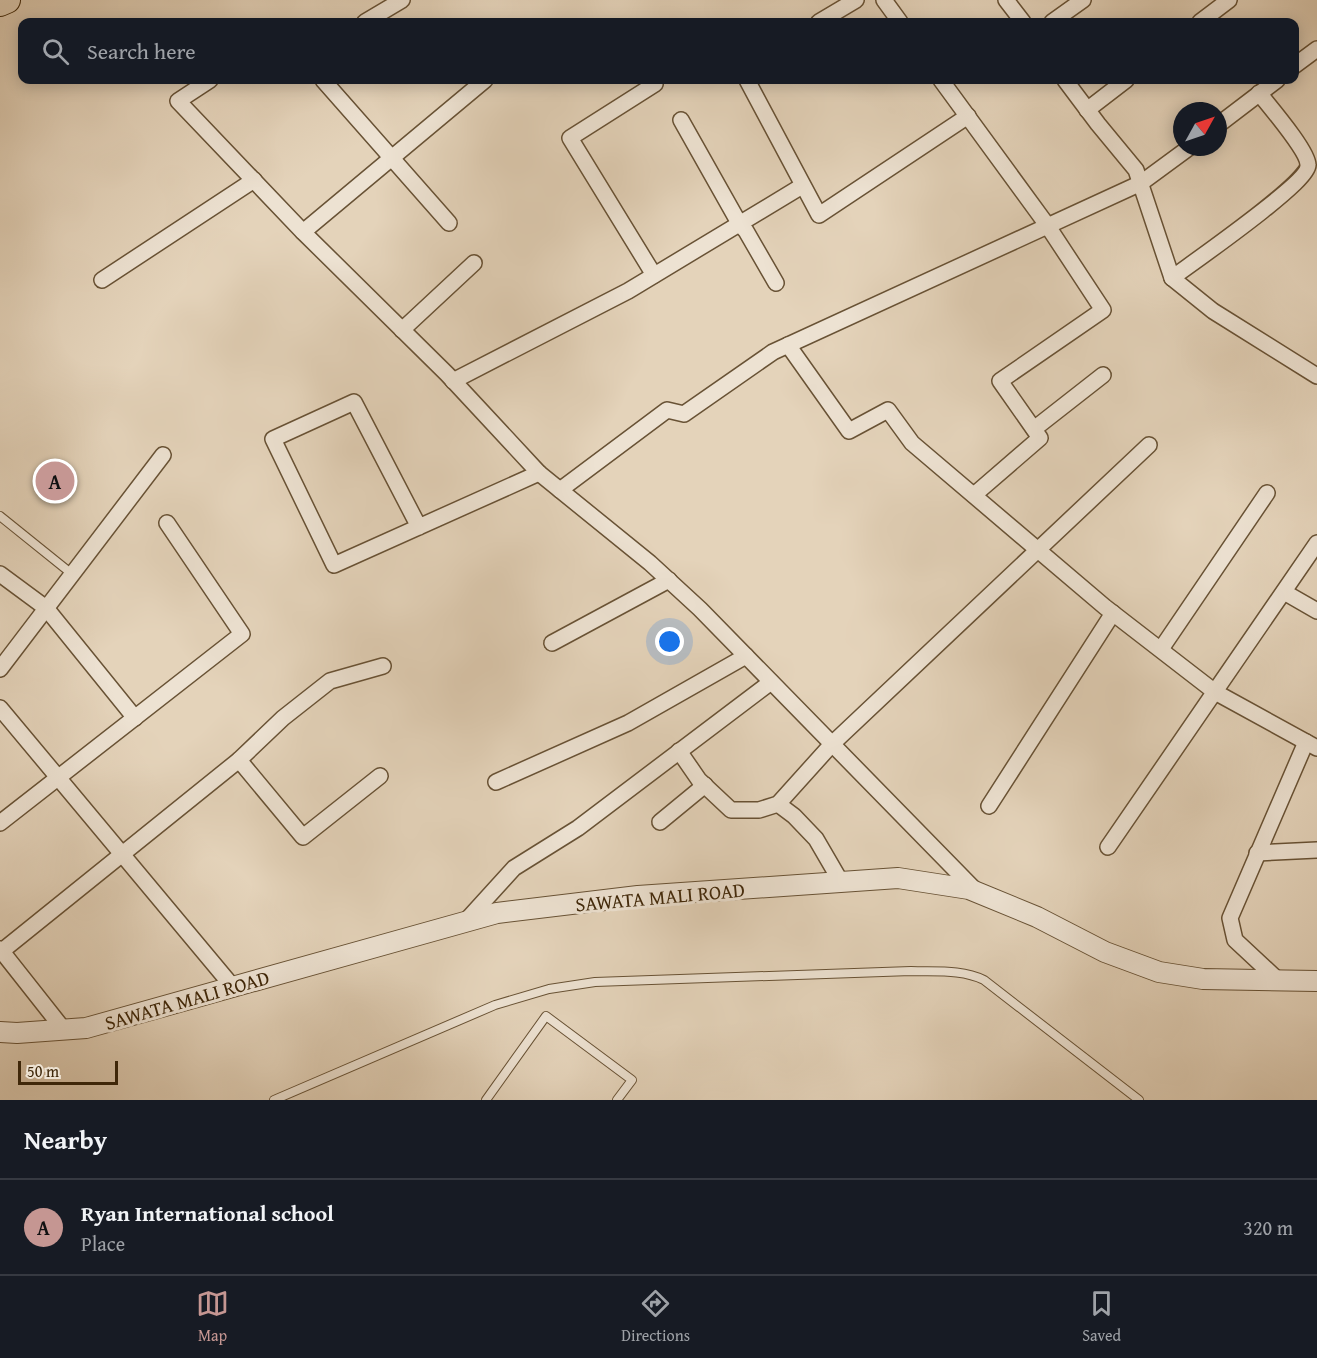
<!DOCTYPE html>
<style>
:root{--surface:#171b24;--page:#242831;--text:#f1f3f6;--muted:#9ea1a6;--line:#363941;--accent:#c59692}
body{margin:0;font-family:"Gentium Book Plus",serif;background:var(--page);color:var(--text)}
.compass{position:absolute;left:1173px;top:102px;width:54px;height:54px;border-radius:50%;background:var(--surface);box-shadow:0 3px 15px #0003;rotate:50deg}
.scale{position:absolute;left:18px;bottom:15px;width:100px;box-sizing:border-box;padding-left:6px;border:3px solid #3f2709;border-top:0;font-size:16px;line-height:21px;white-space:nowrap;color:#3f2709;-webkit-text-stroke:4px #ede2d2;paint-order:stroke}
.you{position:absolute;left:670px;top:642px;width:21px;height:21px;margin:-15px;border:4px solid #fff;border-radius:50%;background:#1a73e8;box-shadow:0 0 0 9px #1a73e833}
.badge{display:grid;place-items:center;width:39px;height:39px;border-radius:50%;background:var(--accent);color:#111;font-size:20px;font-weight:700}
.pin{position:absolute;translate:-50% -50%;border:3px solid #fff;box-shadow:0 2px 6px #0006}
.list{margin:0;padding:0;list-style:none}
h2{display:flex;justify-content:space-between;align-items:center;height:78px;margin:0;padding:0 24px;font-size:26px}
h2 small{font-size:20px;font-weight:400;color:var(--muted)}
.list li{display:grid;grid-template-columns:39px 1fr auto;gap:18px;align-items:center;box-sizing:border-box;height:96px;padding:0 24px;border-top:2px solid var(--line)}
.list b{display:block;font-size:22px;white-space:nowrap}
.list p{margin:0;font-size:20px;white-space:nowrap;color:var(--muted)}
.list em{font-size:20px;font-style:normal;color:var(--muted)}
.icon{flex:none;width:33px;height:33px;fill:none;stroke:currentColor;stroke-width:2;stroke-linecap:round;stroke-linejoin:round}
.map{position:relative;flex:none;width:1317px;height:1100px;overflow:hidden}
.search{position:absolute;background:var(--surface);box-shadow:0 3px 15px #0003;left:18px;right:18px;top:18px;height:66px;display:flex;align-items:center;gap:15px;box-sizing:border-box;padding:0 21px;border-radius:12px;color:var(--muted);font-size:22px}
.sheet{height:174px;background:var(--surface)}
nav{display:flex;justify-content:space-around;align-items:center;box-sizing:border-box;height:84px;border-top:2px solid var(--line);background:var(--surface);font-size:16px;color:var(--muted)}
nav a{display:grid;justify-items:center;gap:3px}
nav .on{color:var(--accent)}
.map>svg:first-child{display:block}
</style>
<div class="map">
<svg width="1317" height="1100" viewBox="0 0 1317 1100">
<rect width="100%" height="100%" fill="#e4d3ba"/>
<filter id="stains"><feTurbulence type="fractalNoise" baseFrequency=".00333" numOctaves="4"/><feColorMatrix values="0 0 0 0 .2 0 0 0 0 .09 0 0 0 0 .02 0 0 0 .5 -.17"/></filter>
<radialGradient id="worn" r=".72"><stop offset=".6" stop-color="#630" stop-opacity="0"/><stop offset="1" stop-color="#630" stop-opacity=".3"/></radialGradient>
<g fill="none" stroke-linecap="round" stroke-linejoin="round">
<defs>
<g id="service">
<polyline points="0,516 72,574"/>
<path d="M274,1100L495,1005L549,989L595,982L911,971C935,972 962,969 984,980L1139,1100"/>
<polyline points="486,1100 546,1016 632,1080 617,1100"/>
</g>
<g id="minor">
<polyline points="884,0 900,22"/>
<polyline points="1006,0 1023,22"/>
<polyline points="365,22 402,0"/>
<polyline points="819,22 856,0"/>
<polyline points="1052,22 1083,0"/>
<polyline points="1200,22 1229,0"/>
<polyline points="1294,66 1317,49"/>
<polyline points="210,80 178,101 303,232 447,374 539,473 650,563 700,609 978,893"/>
<polyline points="323,80 449,223"/>
<polyline points="747,80 819,215 968,116"/>
<polyline points="941,80 1047,225 1103,310 1000,381 1040,438 974,495"/>
<polyline points="1065,80 1098,124 1136,170 1172,278 1213,311 1317,376"/>
<polyline points="1087,110 1126,80"/>
<polyline points="681,120 739,223 746,231 776,283"/>
<polyline points="1218,125 1277,80"/>
<polyline points="303,232 485,80"/>
<polyline points="654,275 570,138 655,84"/>
<path d="M1172,278C1192,263 1309,182 1308,165C1308,151 1270,107 1259,93"/>
<polyline points="102,280 254,180"/>
<polyline points="402,330 474,263"/>
<polyline points="788,345 849,431 888,410 912,443 1105,607 1215,692 1317,748"/>
<polyline points="453,381 628,291 802,186"/>
<polyline points="1034,429 1103,375"/>
<polyline points="560,490 667,410 684,414 773,352 1141,183 1190,147"/>
<polyline points="419,527 354,402 273,439 334,565 539,473"/>
<polyline points="0,574 46,608 135,718"/>
<polyline points="1284,592 1317,611"/>
<polyline points="552,643 669,580"/>
<polyline points="1161,649 1267,493"/>
<polyline points="0,669 163,455"/>
<polyline points="0,708 233,987"/>
<polyline points="679,751 699,780 731,810 759,810 778,804 832,744 1149,445"/>
<polyline points="239,760 303,837 380,776"/>
<polyline points="496,782 628,723 746,656"/>
<polyline points="778,804 794,816 816,839 841,882"/>
<polyline points="989,806 1113,613"/>
<polyline points="660,822 705,785"/>
<polyline points="0,823 242,634 167,523"/>
<polyline points="1108,847 1317,543"/>
<polyline points="1257,853 1317,850"/>
<polyline points="464,923 514,868 578,828 771,682"/>
<polyline points="0,949 64,1030"/>
<polyline points="2,951 239,760 283,718 330,681 383,666"/>
<polyline points="1279,981 1235,940 1230,918 1306,742"/>
</g>
<polyline id="tertiary" points="0,1032 17,1033 86,1028 497,913 638,896 898,878 969,889 1037,917 1105,952 1159,972 1203,979 1317,981"/>
<polyline id="primary" points="0,3 7,0"/>
</defs>
<use href="#service" stroke="#685235" stroke-width="10"/>
<use href="#minor" stroke="#685235" stroke-width="18"/>
<use href="#tertiary" stroke="#685235" stroke-width="22"/>
<use href="#primary" stroke="#3f2709" stroke-width="28"/>
<use href="#service" stroke="#ede2d2" stroke-width="8"/>
<use href="#minor" stroke="#ede2d2" stroke-width="15"/>
<use href="#tertiary" stroke="#ede2d2" stroke-width="20"/>
<use href="#primary" stroke="#e4d3ba" stroke-width="26"/>
</g>
<g text-anchor="middle" stroke-width="6" stroke-linejoin="round" paint-order="stroke">
<g font-size="20" fill="#3f2709" stroke="#ede2d2">
<text transform="translate(660 897) rotate(-5)" y="7">SAWATA MALI ROAD</text>
<text transform="translate(187 1000) rotate(-16)" y="7">SAWATA MALI ROAD</text>
</g>
</g>
<rect width="100%" height="100%" filter="url(#stains)"/>
<rect width="100%" height="100%" fill="url(#worn)"/>
</svg>
<svg class="compass" viewBox="-18 -18 36 36"><path d="M0-13l5 13h-10z" fill="#e53935"/><path d="M0 13l5-13h-10z" fill="#9ea1a6"/></svg>
<div class="scale">50 m</div>
<div class="you"></div>
<div class="pin badge" style="left:55px;top:481px">A</div>
<div class="search"><svg class="icon" aria-label="search" viewBox="0 0 24 24"><circle cx="10" cy="10" r="6"/><path d="M15 15l6 6"/></svg>Search here</div>
</div>
<section class="sheet">
<h2>Nearby<small></small></h2>
<ul class="list">
<li><span class="badge">A</span><div><b>Ryan International school</b><p>Place</p></div><em>320 m</em></li>
</ul>
</section>
<nav>
<a class="on"><svg class="icon" aria-label="map" viewBox="0 0 24 24"><path d="M3 6l6-2 6 2 6-2v14l-6 2-6-2-6 2zM9 4v14M15 6v14"/></svg>Map</a>
<a><svg class="icon" aria-label="directions" viewBox="0 0 24 24"><path d="M12 3l9 9-9 9-9-9zM9 14v-3h6M13 9l2 2-2 2"/></svg>Directions</a>
<a><svg class="icon" aria-label="saved" viewBox="0 0 24 24"><path d="M7 4h10v16l-5-4-5 4z"/></svg>Saved</a>
</nav>
